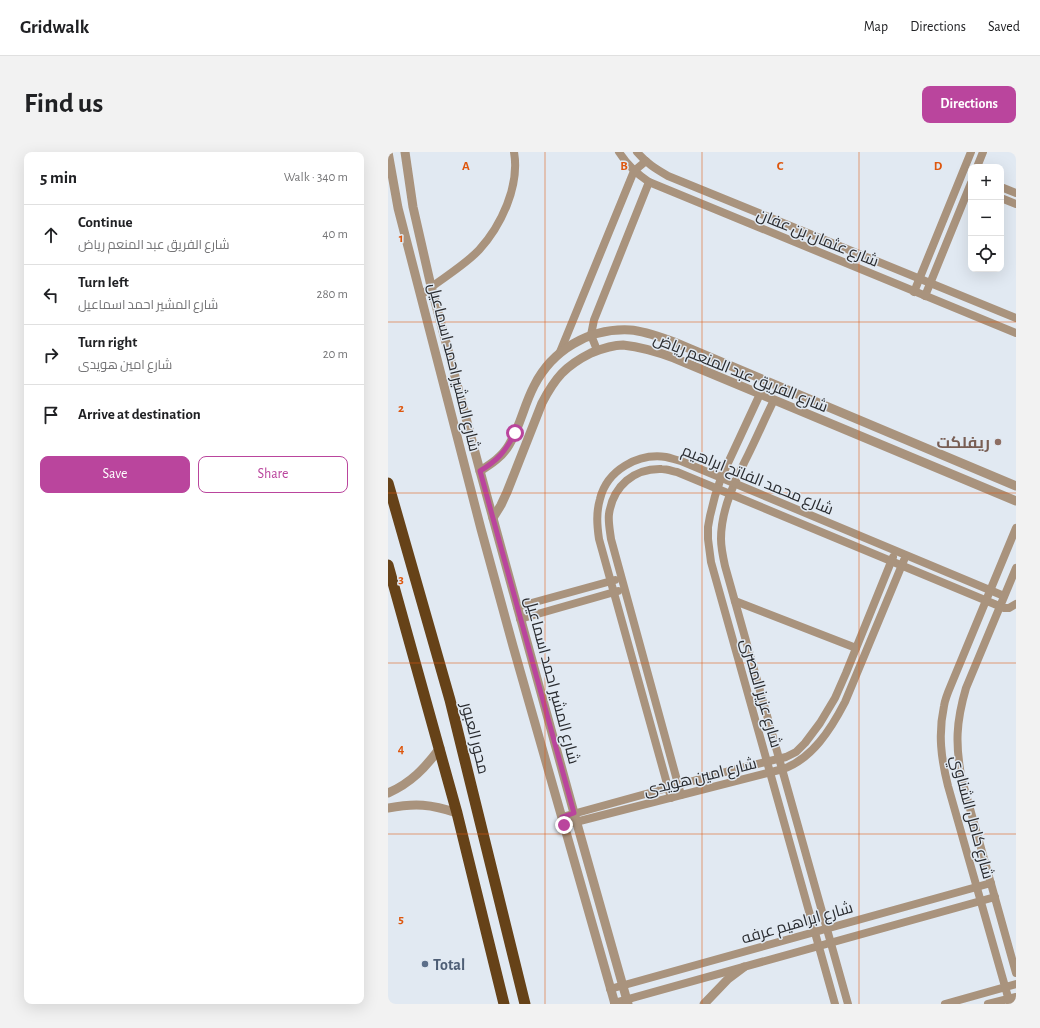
<!DOCTYPE html>
<meta charset="utf-8">
<style>
:root{--surface:#fff;--page:#f2f2f2;--text:#202124;--muted:#757577;--line:#e0e0e0;--accent:#ba459d}
body{margin:0;font-family:"Alegreya Sans",Cairo,sans-serif;background:var(--page);color:var(--text)}
.controls{position:absolute;right:12px;top:12px;display:grid;overflow:hidden;border-radius:8px;box-shadow:0 4px 16px #0002}
.controls button{width:36px;height:36px;display:grid;place-items:center;padding:0;border:0;border-bottom:1px solid var(--line);background:var(--surface);color:var(--text);font:20px sans-serif}
.stop{position:absolute;width:12px;height:12px;margin:-9px;border:3px solid #ba459d;border-radius:50%;background:#fff}
.stop.end{background:#ba459d;border-color:#fff;box-shadow:0 1px 4px #0008}
.list{margin:0;padding:0;list-style:none}
h2{display:flex;justify-content:space-between;align-items:center;height:52px;margin:0;padding:0 16px;font-size:17px}
h2 small{font-size:13px;font-weight:400;color:var(--muted)}
.list li{display:grid;grid-template-columns:26px 1fr auto;gap:12px;align-items:center;box-sizing:border-box;height:60px;padding:0 16px;border-top:1px solid var(--line)}
.list b{display:block;font-size:15px;white-space:nowrap}
.list p{margin:0;font-size:13px;white-space:nowrap;color:var(--muted)}
.list em{font-size:13px;font-style:normal;color:var(--muted)}
.actions{display:flex;gap:8px;padding:12px 16px}
.actions a{flex:1;padding:9px 0;border:1px solid var(--accent);border-radius:8px;text-align:center;font-size:14px;color:var(--accent)}
.actions .main{background:var(--accent);color:#fff}
.icon{flex:none;width:22px;height:22px;fill:none;stroke:currentColor;stroke-width:2;stroke-linecap:round;stroke-linejoin:round}
.map{position:relative;flex:none;width:628px;height:852px;overflow:hidden;border-radius:8px}
header{display:flex;align-items:center;gap:24px;box-sizing:border-box;height:56px;padding:0 20px;background:var(--surface);border-bottom:1px solid var(--line)}
header strong{font-size:19px}
nav{display:flex;gap:22px;margin-inline-start:auto;font-size:14px}
.intro{display:flex;align-items:center;justify-content:space-between;box-sizing:border-box;height:96px;padding:0 24px}
h1{margin:0;font-size:28px}
.button{padding:10px 18px;border-radius:8px;background:var(--accent);color:#fff;font-size:14px;font-weight:700}
main{display:flex;gap:24px;padding:0 24px}
aside{flex:1;background:var(--surface);border-radius:8px;box-shadow:0 4px 16px #0002}
.map>svg:first-child{display:block}
</style>
<header>
<strong>Gridwalk</strong>
<nav><a>Map</a><a>Directions</a><a>Saved</a></nav>
</header>
<div class="intro"><h1>Find us</h1><a class="button">Directions</a></div>
<main>
<aside>
<h2>5 min<small>Walk · 340 m</small></h2>
<ul class="list">
<li><svg class="icon" aria-label="ahead" viewBox="0 0 24 24"><path d="M12 20V5M6 11l6-6 6 6"/></svg><div><b>Continue</b><p>شارع الفريق عبد المنعم رياض</p></div><em>40 m</em></li>
<li><svg class="icon" aria-label="left" viewBox="0 0 24 24"><path d="M17 20v-9H6M10 6l-5 5 5 5"/></svg><div><b>Turn left</b><p>شارع المشير احمد اسماعيل</p></div><em>280 m</em></li>
<li><svg class="icon" aria-label="right" viewBox="0 0 24 24"><path d="M7 20v-9h11M14 6l5 5-5 5"/></svg><div><b>Turn right</b><p>شارع امين هويدى</p></div><em>20 m</em></li>
<li><svg class="icon" aria-label="arrive" viewBox="0 0 24 24"><path d="M6 21V4h12l-3 4 3 4H6"/></svg><div><b>Arrive at destination</b></div></li>
</ul>
<div class="actions"><a class="main">Save</a><a>Share</a></div>
</aside>
<div class="map">
<svg width="628" height="852" viewBox="0 0 628 852">
<rect width="100%" height="100%" fill="#e1e9f2"/>
<g fill="none" stroke-linecap="round" stroke-linejoin="round">
<g stroke="#a9937d" stroke-width="8">
<path d="M231,0C239,13 249,22 261,30L628,181"/>
<path d="M249,0C258,11 268,17 280,24L628,166"/>
<polyline points="589,15 595,0"/>
<polyline points="613,35 628,41"/>
<polyline points="613,46 628,52"/>
<polyline points="526,140 583,0"/>
<path d="M33,143C51,128 75,115 91,98C113,74 132,34 126,0"/>
<polyline points="537,144 583,31"/>
<polyline points="209,198 203,183 206,168 261,30"/>
<polyline points="172,200 246,19 258,9"/>
<polyline points="372,242 333,326 327,344 322,364 320,375 320,387 323,410 447,852"/>
<path d="M386,248C377,266 369,285 360,303C347,329 333,357 333,387C333,396 335,405 337,414L460,852"/>
<path d="M628,416L578,536C568,570 567,593 574,628L628,821"/>
<polyline points="347,449 468,496"/>
<polyline points="129,455 227,428"/>
<polyline points="132,467 230,439"/>
<path d="M293,643L223,387C222,379 220,370 221,362C225,334 246,316 274,317C279,317 284,319 289,320L616,456H621L628,452"/>
<path d="M283,646L211,387C209,373 208,361 212,347C219,318 250,301 278,305C283,306 288,308 293,309L616,444"/>
<polyline points="174,665 341,619 398,605 408,600 417,591 432,571 447,546 458,521 505,405"/>
<path d="M176,673L395,617C424,607 443,577 457,550L516,408"/>
<polyline points="222,837 603,731"/>
<polyline points="226,851 607,745"/>
<polyline points="557,852 628,832"/>
<polyline points="600,852 628,845"/>
<path d="M622,852L560,634C553,606 550,582 556,554C557,547 560,540 563,533L628,376"/>
</g>
<g stroke="#a9937d" stroke-width="9">
<polyline points="0,0 10,56 93,377 125,494 227,852"/>
<polyline points="17,0 25,55 43,134 92,319 186,661 240,852"/>
<path d="M92,319C103,312 114,305 121,293C132,275 136,253 146,234C164,198 201,176 242,178C257,179 272,185 286,190L628,334"/>
<path d="M105,366L113,353L119,340L154,251C167,226 177,214 203,201C213,197 224,193 235,193C253,195 270,200 286,206L628,349"/>
<path d="M0,641C23,631 37,616 52,596"/>
<path d="M0,656C27,651 43,652 69,661"/>
<polyline points="316,852 340,827 356,815"/>
</g>
<g stroke="#664218" stroke-width="11">
<polyline points="0,331 62,548 137,852"/>
<polyline points="0,413 69,661 116,852"/>
</g>
</g>
<g fill="none" stroke-linecap="round" stroke-linejoin="round">
<path stroke="#ba459d" stroke-width="5" d="M127,281C117,300 110,308 92,319L186,661L174,665L176,673"/>
</g>
<path fill="none" stroke="#de570e" stroke-width="1" stroke-opacity="0.55" d="M157,0V852M314,0V852M471,0V852M0,170H628M0,341H628M0,511H628M0,682H628"/>
<circle fill="#8d6e63" stroke="#e1e9f2" stroke-width="1.5" cx="610" cy="290" r="4"/>
<circle fill="#5c6f8a" stroke="#e1e9f2" stroke-width="1.5" cx="37" cy="812" r="4"/>
<g text-anchor="middle" stroke-width="3" stroke-linejoin="round" paint-order="stroke">
<g font-size="16" fill="#292b2f" stroke="#e1e9f2">
<text transform="translate(430 85) rotate(22)" y="6">شارع عثمان بن عفان</text>
<text transform="translate(67 215) rotate(76)" y="6">شارع المشير احمد اسماعيل</text>
<text transform="translate(353 220) rotate(22)" y="6">شارع الفريق عبد المنعم رياض</text>
<text transform="translate(370 327) rotate(22)" y="6">شارع محمد الفاتح ابراهيم</text>
<text transform="translate(165 528) rotate(75)" y="6">شارع المشير احمد اسماعيل</text>
<text transform="translate(374 541) rotate(74)" y="6">شارع عزيز المصرى</text>
<text transform="translate(88 586) rotate(76)" y="6">محور العبور</text>
<text transform="translate(312 624) rotate(-14)" y="6">شارع امين هويدى</text>
<text transform="translate(585 665) rotate(75)" y="6">شارع كامل الشناوي</text>
<text transform="translate(409 770) rotate(-16)" y="6">شارع ابراهيم عرفه</text>
</g>
<g font-size="16" font-weight="bold" fill="#785e54" stroke="#e1e9f2" text-anchor="end">
<text x="602" y="296">ريفلكت</text>
</g>
<g font-size="16" font-weight="bold" fill="#4e5e75" stroke="#e1e9f2" text-anchor="start">
<text x="45" y="818">Total</text>
</g>
</g>
<g font-size="13" text-anchor="middle" font-weight="bold" fill="#de570e" stroke="#e1e9f2" stroke-width="3" stroke-linejoin="round" paint-order="stroke">
<text x="78" y="18">A</text>
<text x="236" y="18">B</text>
<text x="392" y="18">C</text>
<text x="550" y="18">D</text>
<text x="13" y="90">1</text>
<text x="13" y="260">2</text>
<text x="13" y="431">3</text>
<text x="13" y="601">4</text>
<text x="13" y="771">5</text>
</g>
</svg>
<div class="controls">
<button>+</button>
<button>−</button>
<button><svg class="icon" aria-label="locate" viewBox="0 0 24 24"><circle cx="12" cy="12" r="6"/><path d="M12 2v4M12 18v4M2 12h4M18 12h4"/></svg></button>
</div>
<div class="stop" style="left:127px;top:281px"></div>
<div class="stop end" style="left:176px;top:673px"></div>
</div>
</main>
